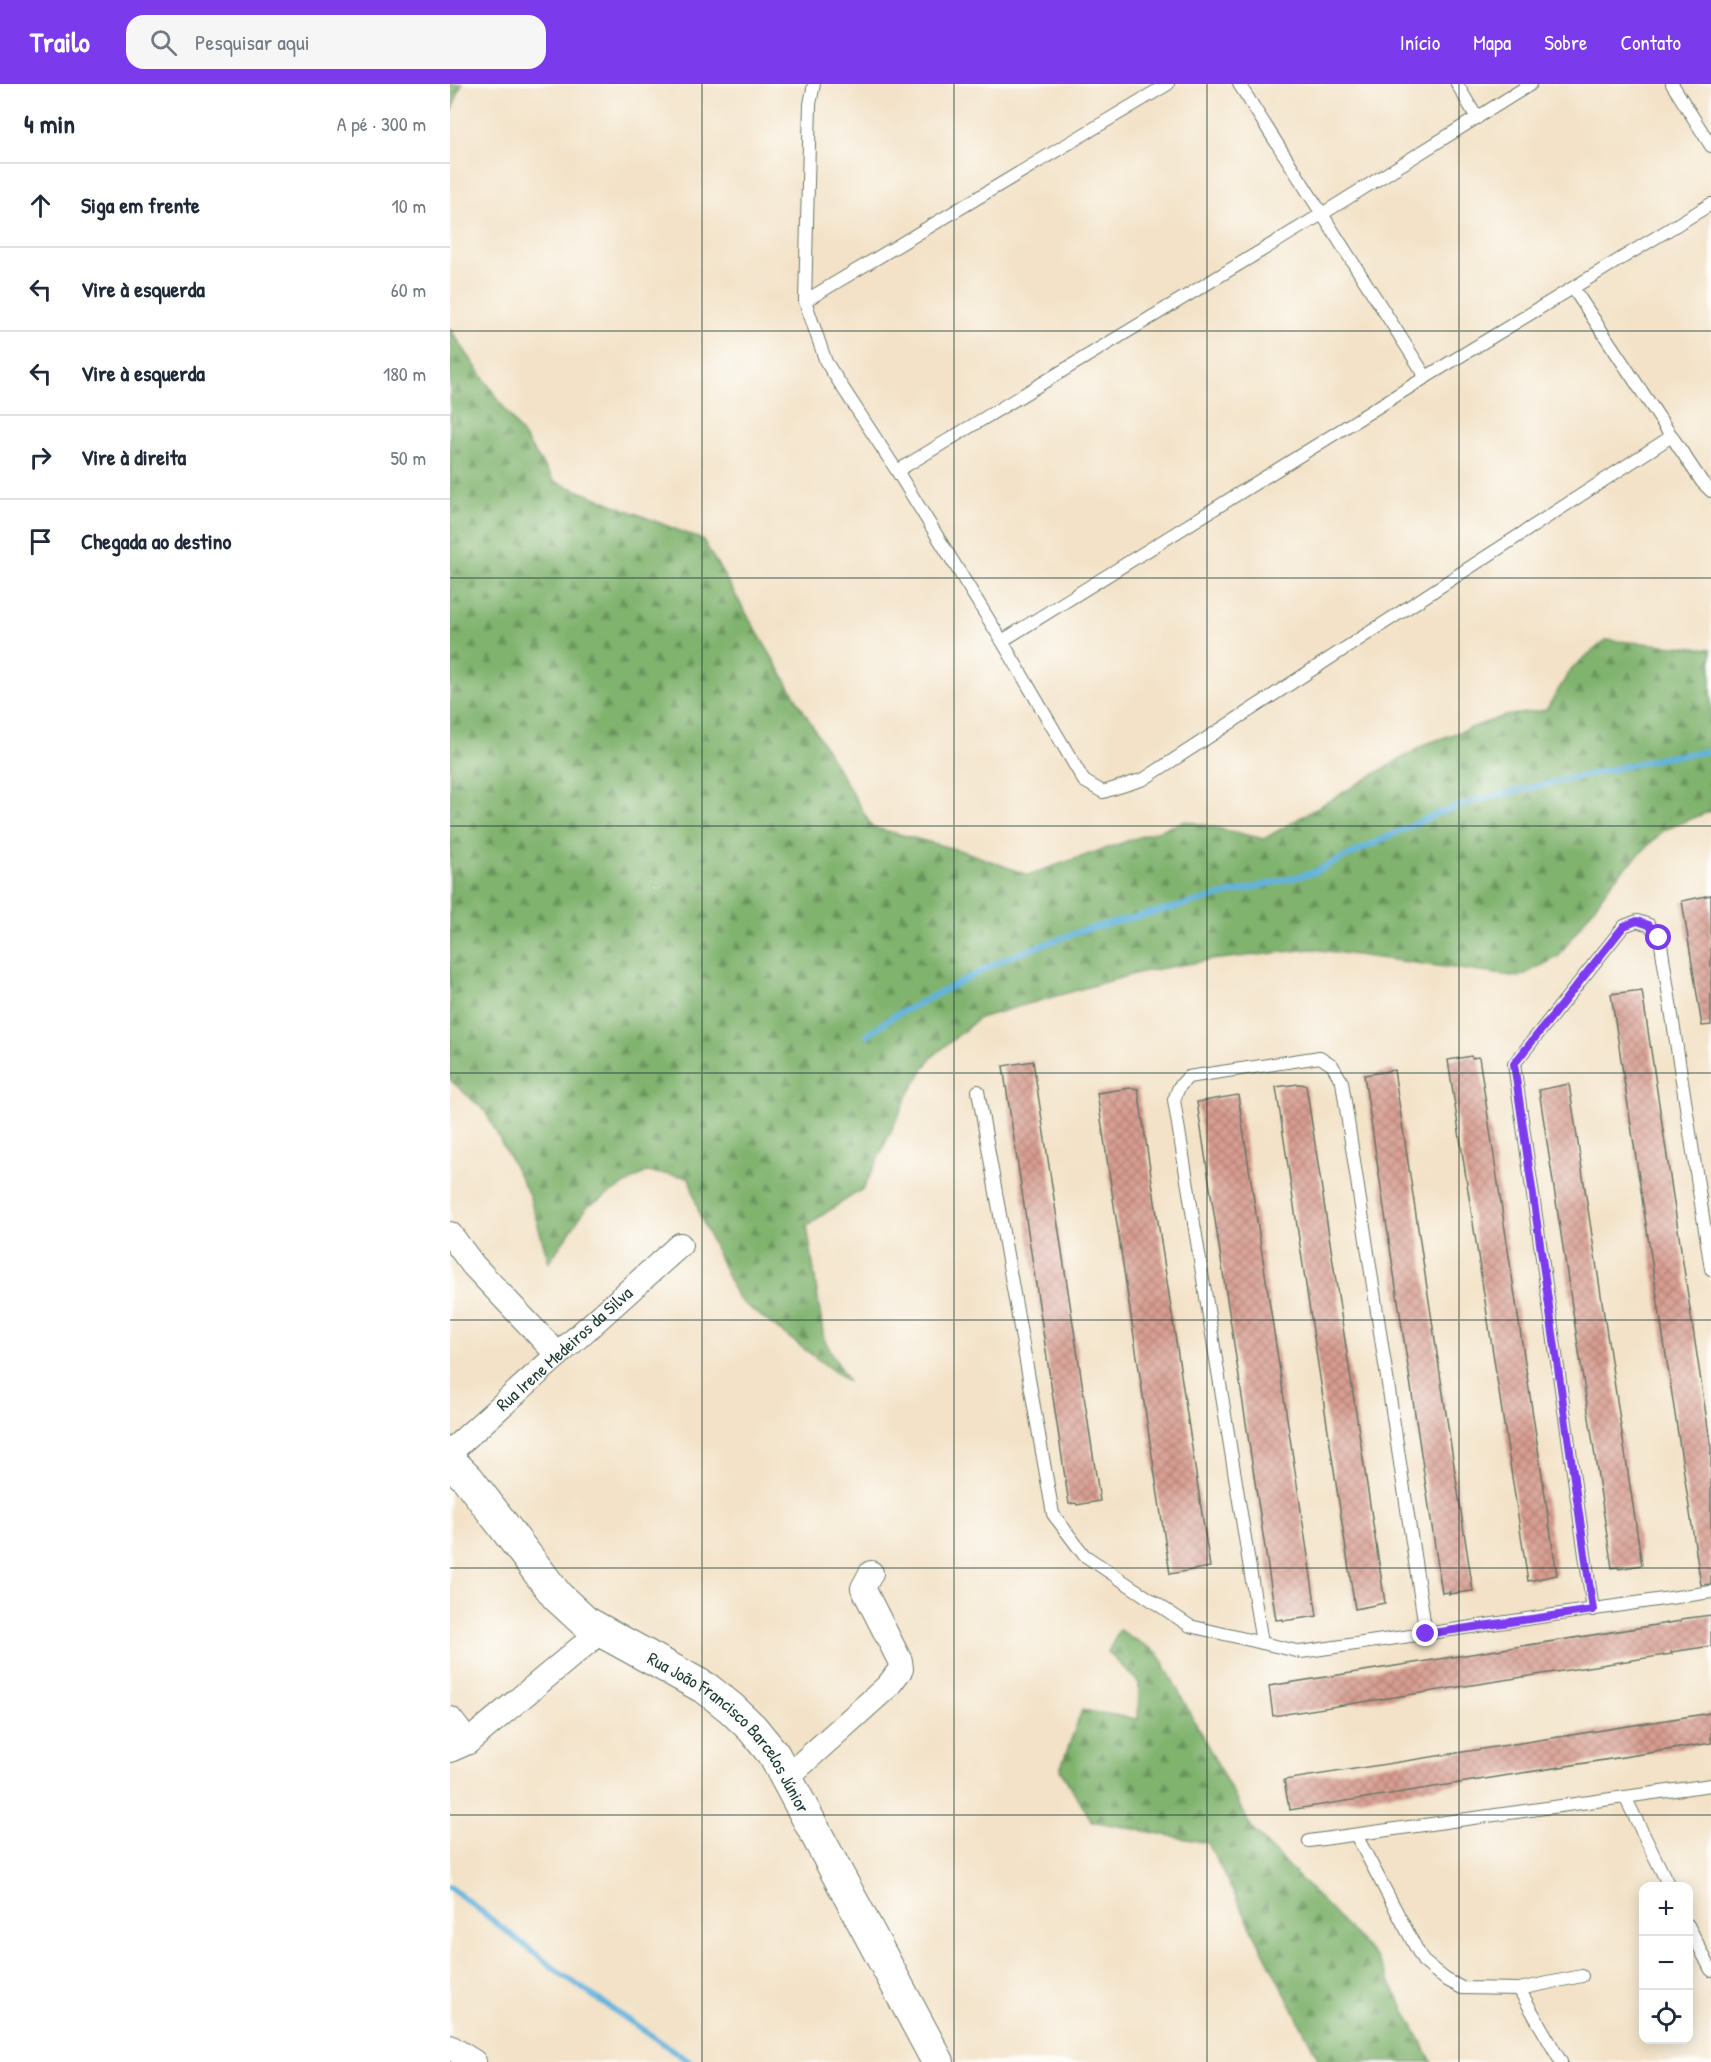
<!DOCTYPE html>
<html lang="pt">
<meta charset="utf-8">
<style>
:root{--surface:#fff;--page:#f6f6f7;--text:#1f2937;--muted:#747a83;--line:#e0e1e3;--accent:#7c3aed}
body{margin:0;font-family:"Patrick Hand",sans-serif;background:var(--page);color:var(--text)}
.controls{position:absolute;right:18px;bottom:18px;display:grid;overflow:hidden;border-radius:12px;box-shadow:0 3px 15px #0003}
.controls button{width:54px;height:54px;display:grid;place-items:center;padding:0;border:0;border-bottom:2px solid var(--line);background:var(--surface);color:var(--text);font:30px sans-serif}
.stop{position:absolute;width:18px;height:18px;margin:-14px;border:4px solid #7c3aed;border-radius:50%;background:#fff}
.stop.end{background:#7c3aed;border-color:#fff;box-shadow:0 2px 6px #0008}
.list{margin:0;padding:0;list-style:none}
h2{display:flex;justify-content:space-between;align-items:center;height:78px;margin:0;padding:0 24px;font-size:26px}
h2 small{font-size:20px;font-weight:400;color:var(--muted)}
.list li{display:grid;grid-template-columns:39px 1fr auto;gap:18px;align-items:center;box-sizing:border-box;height:84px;padding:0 24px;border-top:2px solid var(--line)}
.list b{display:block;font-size:22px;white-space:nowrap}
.list em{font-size:20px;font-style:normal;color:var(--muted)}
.icon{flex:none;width:33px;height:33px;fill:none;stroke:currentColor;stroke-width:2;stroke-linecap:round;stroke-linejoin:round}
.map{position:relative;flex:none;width:1261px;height:1978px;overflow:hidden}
header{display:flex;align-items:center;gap:36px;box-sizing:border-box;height:84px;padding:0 30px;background:var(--accent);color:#fff}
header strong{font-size:28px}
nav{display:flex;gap:33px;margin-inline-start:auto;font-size:21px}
.search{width:420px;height:54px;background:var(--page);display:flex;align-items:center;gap:15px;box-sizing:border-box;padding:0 21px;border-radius:18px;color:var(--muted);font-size:22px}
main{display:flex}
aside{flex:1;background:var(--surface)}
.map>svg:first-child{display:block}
</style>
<header>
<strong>Trailo</strong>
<div class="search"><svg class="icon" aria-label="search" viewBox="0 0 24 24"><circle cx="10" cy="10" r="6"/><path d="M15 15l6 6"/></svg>Pesquisar aqui</div>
<nav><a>Início</a><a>Mapa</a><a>Sobre</a><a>Contato</a></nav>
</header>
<main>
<aside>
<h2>4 min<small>A pé · 300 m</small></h2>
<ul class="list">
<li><svg class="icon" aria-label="ahead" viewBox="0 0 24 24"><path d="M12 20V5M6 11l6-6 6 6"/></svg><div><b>Siga em frente</b></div><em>10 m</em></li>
<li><svg class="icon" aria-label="left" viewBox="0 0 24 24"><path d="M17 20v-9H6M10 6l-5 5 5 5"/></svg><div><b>Vire à esquerda</b></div><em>60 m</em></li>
<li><svg class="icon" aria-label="left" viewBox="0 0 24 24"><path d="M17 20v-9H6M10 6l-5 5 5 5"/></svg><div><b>Vire à esquerda</b></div><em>180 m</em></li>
<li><svg class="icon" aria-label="right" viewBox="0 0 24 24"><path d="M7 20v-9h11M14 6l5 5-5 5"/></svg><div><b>Vire à direita</b></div><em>50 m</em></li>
<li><svg class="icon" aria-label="arrive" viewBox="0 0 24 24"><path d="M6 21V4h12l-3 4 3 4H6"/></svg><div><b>Chegada ao destino</b></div></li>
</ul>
</aside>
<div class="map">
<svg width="1261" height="1978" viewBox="0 0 1261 1978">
<defs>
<pattern id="forest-firs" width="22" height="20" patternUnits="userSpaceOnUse" patternTransform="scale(1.5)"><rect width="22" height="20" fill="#80b36e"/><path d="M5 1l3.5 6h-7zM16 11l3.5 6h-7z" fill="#68935b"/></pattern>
<pattern id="building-cross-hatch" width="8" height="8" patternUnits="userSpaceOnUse" patternTransform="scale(1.5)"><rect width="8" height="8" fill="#d99d91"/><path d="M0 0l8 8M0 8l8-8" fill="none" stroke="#af8177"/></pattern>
</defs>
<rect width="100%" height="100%" fill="#fdfcf7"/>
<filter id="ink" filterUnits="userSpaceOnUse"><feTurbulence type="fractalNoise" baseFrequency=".0167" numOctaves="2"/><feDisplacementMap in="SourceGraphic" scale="12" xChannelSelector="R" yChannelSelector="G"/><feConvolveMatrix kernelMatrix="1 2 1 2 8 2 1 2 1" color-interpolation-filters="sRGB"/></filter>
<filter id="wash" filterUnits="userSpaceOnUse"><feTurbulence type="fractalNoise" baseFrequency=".008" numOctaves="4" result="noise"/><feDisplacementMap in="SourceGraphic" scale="24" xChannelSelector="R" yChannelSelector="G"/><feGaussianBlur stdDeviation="1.35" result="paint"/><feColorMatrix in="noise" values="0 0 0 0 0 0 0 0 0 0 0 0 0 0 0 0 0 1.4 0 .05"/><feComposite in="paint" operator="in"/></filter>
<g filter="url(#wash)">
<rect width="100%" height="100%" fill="#f3e2c7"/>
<g fill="url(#forest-firs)" stroke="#507851" stroke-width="1.5">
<polygon points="0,0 12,0 0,31"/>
<polygon points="0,245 104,397 253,456 422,743 516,768 578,791 736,737 814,755 976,660 1054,632 1096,626 1122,584 1156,556 1261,565 1261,727 1214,746 1164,795 1108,873 1069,893 862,865 760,876 691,888 529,934 481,974 460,1007 414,1104 357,1141 374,1255 398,1298 288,1215 250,1132 239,1093 196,1088 137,1123 99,1178 79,1111 35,1027 0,996"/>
<polygon points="669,1546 708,1569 802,1745 927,1874 982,1978 870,1978 758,1759 642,1737 610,1686 632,1626 688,1635 689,1599 658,1568"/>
</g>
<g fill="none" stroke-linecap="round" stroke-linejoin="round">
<g stroke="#63b3dd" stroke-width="6">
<polyline points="417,951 444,932 559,873 634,846 862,789 986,730 1028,716 1216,673 1261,667"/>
<polyline points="0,1803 114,1892 240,1978"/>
</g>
</g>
<g id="blocks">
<g fill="url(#building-cross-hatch)">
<polygon points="1261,811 1261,941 1252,942 1232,817"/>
<polygon points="1184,907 1185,908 1192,907 1261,1364 1261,1500 1251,1501 1161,910"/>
<polygon points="1021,972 1022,974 1029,973 1107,1491 1078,1497 998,976"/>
<polygon points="583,977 650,1417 627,1421 626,1419 619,1420 553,982"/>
<polygon points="944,986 1023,1507 999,1510 1000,1508 992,1509 914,991"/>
<polygon points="849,1000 856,1001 935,1519 905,1525 826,1003"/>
<polygon points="1119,1000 1192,1481 1169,1485 1168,1483 1162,1484 1089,1006"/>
<polygon points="681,1004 688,1005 760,1483 720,1490 647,1009"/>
<polygon points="788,1011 867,1532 833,1537 833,1535 826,1536 747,1018"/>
<polygon points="1261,1531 1261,1562 1221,1568 1222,1570 823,1632 819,1602 1231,1537 1231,1535"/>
<polygon points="1261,1629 1261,1659 840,1726 839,1719 838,1719 834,1696"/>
</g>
</g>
</g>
<g filter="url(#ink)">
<use href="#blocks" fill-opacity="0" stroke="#697767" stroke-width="1.5"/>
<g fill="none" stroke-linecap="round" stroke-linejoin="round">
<defs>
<g id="service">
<polyline points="364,0 360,20 355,217 376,278 447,387 552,557 634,697 653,708 694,695 1222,352"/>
<polyline points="789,0 976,293"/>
<polyline points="1007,0 1027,34"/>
<polyline points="1222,0 1261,62"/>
<polyline points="1123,204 1252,398 1261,407"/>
<polyline points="355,217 718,0"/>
<polyline points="447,387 872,130 1081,0"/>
<polyline points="552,557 976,293 1261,120"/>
<polyline points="528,1007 603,1430 634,1471 740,1542 851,1568 1261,1508"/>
<polyline points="1143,1526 1064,980 1174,842 1187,837 1199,841 1210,854 1261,1185"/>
<polyline points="812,1559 724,1016 729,1003 738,993 870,973 882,981 892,998 976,1550"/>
<polyline points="1175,1713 1219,1802"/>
<polyline points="906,1751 973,1877 995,1895 1012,1904 1069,1905 1132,1892"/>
<polyline points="859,1757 1261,1701"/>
<polyline points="1238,1841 1261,1886"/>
<polyline points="1069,1905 1111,1978"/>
</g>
<g id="minor">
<polyline points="0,1150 23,1181 108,1271"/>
<path id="s1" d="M0,1368L230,1161"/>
<polyline points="0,1635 18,1658"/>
<polyline points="0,1666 18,1658 152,1546"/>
<polyline points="336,1694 438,1602 451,1585 450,1577 413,1504 421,1489"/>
<polyline points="0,1963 24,1978"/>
</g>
<g id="tertiary">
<path id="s2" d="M0,1377L18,1395L107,1512L135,1538L257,1605L281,1624L302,1644L324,1671L488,1978"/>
</g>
</defs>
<use href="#service" stroke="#697767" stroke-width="14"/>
<use href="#minor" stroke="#697767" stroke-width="26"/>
<use href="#tertiary" stroke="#697767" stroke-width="34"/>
<use href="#service" stroke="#fff" stroke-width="12"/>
<use href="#minor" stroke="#fff" stroke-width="24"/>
<use href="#tertiary" stroke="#fff" stroke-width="32"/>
</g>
</g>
<g fill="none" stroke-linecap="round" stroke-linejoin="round" filter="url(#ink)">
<polyline stroke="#7c3aed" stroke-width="8" points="976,1550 1143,1526 1064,980 1174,842 1187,837 1199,841 1209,854"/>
</g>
<path fill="none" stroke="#1f3d34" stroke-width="1.5" stroke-opacity="0.55" d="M252,0V1978M504,0V1978M757,0V1978M1009,0V1978M0,247H1261M0,494H1261M0,742H1261M0,989H1261M0,1236H1261M0,1484H1261M0,1731H1261"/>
<g text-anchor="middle" stroke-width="4.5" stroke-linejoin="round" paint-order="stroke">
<g font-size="18" fill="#1f3d34" stroke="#fdfcf7">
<text dy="6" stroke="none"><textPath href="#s1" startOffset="154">Rua Irene Medeiros da Silva</textPath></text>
<text dy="6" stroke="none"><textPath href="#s2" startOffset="396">Rua João Francisco Barcelos Júnior</textPath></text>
</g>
</g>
</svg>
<div class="controls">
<button>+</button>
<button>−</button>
<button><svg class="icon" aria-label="locate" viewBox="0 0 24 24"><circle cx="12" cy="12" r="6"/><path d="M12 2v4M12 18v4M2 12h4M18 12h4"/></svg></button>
</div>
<div class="stop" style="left:1209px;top:854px"></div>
<div class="stop end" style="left:976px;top:1550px"></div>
</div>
</main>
